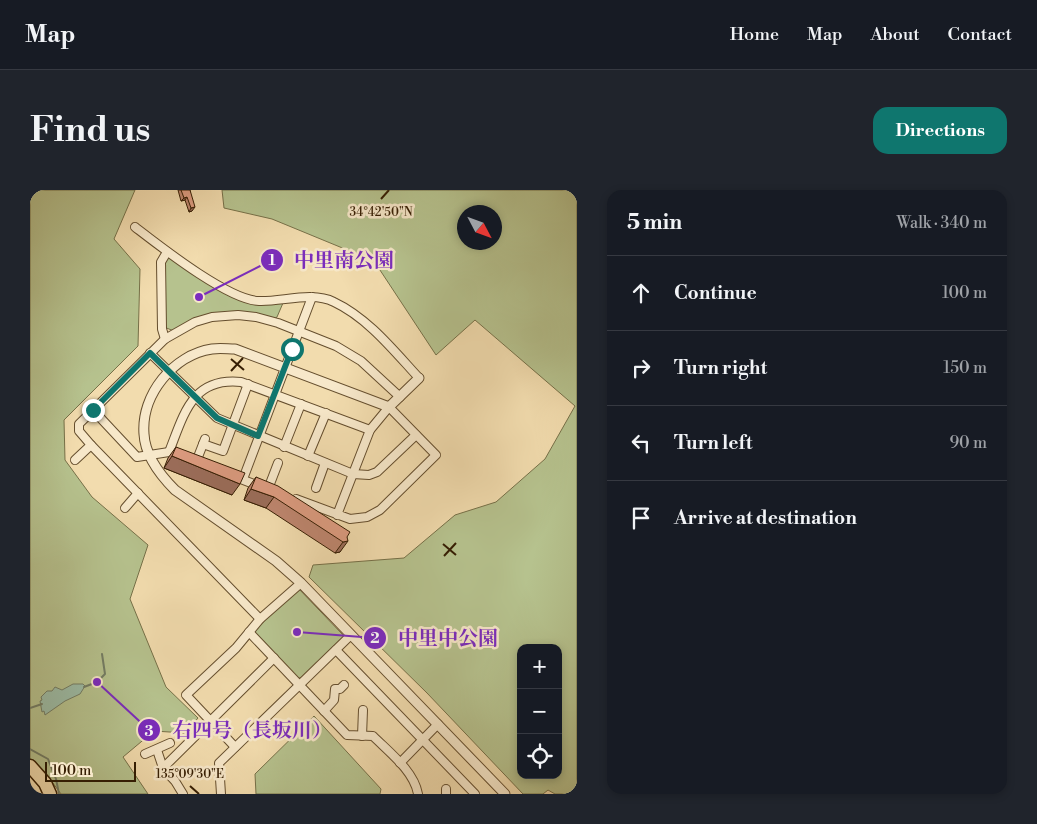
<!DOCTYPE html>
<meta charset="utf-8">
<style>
:root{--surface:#171b24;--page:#20242c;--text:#f1f3f6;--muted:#9ea1a6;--line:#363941;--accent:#0f766e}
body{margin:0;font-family:"Libre Bodoni","Noto Serif JP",serif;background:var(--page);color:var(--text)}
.controls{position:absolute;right:15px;bottom:15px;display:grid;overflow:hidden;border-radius:10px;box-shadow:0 2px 8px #0003}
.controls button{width:45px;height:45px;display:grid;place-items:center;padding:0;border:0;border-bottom:1px solid var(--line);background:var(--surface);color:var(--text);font:25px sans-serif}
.compass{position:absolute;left:427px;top:15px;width:45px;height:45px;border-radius:50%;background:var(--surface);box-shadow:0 2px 8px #0003;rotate:131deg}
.scale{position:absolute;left:15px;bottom:12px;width:91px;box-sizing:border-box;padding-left:5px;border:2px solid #361e03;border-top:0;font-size:14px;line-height:18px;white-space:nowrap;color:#361e03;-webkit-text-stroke:4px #f7e8ca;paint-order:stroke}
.stop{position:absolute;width:15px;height:15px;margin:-11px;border:4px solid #0f766e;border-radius:50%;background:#fff}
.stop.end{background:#0f766e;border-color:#fff;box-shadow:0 1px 5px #0008}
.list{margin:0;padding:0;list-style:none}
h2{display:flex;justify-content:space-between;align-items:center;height:65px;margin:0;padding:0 20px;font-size:21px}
h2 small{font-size:16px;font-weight:400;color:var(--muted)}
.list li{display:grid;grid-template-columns:32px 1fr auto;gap:15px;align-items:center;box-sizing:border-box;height:75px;padding:0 20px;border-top:1px solid var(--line)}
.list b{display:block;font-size:19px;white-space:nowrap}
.list em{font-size:16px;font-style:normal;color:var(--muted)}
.icon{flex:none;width:28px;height:28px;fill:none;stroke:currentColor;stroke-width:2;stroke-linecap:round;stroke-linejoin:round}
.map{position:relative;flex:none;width:547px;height:604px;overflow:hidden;border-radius:15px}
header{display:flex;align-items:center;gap:30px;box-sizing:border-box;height:70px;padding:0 25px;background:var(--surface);border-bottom:1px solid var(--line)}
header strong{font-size:24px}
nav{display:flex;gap:28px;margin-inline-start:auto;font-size:18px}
.intro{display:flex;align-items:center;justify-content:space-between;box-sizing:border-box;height:120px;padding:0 30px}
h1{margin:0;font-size:35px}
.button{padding:12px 22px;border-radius:15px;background:var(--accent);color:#fff;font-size:18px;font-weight:700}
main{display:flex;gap:30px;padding:0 30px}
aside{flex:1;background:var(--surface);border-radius:15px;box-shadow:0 2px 8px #0003}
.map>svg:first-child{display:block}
</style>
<header>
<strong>Map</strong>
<nav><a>Home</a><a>Map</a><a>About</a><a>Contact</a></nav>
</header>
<div class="intro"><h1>Find us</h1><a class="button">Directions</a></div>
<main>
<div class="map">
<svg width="547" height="604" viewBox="0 0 547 604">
<rect width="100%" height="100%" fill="#f2dcae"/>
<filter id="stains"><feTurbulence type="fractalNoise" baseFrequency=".004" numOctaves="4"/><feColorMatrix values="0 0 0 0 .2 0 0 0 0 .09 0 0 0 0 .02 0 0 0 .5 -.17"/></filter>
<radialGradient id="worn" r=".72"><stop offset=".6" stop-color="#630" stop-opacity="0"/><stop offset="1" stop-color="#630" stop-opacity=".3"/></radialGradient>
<g fill="#b6c28e" stroke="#767048" fill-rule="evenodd">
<polygon points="0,0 105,0 84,49 110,79 108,156 34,230 35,270 62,307 118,355 100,409 136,497 168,528 155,543 124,541 93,567 118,604 31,604 14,581 0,569"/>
<path d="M192,0H547V604H525L518,600L513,604H493L397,503L279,387L283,375L374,368L425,325L466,312L515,269L545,216L445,130L406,165L344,71L242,29L194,18ZM434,22H464V52H434ZM491,458H528V585H491Z"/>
<polygon points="139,67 196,103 253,113 247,127 244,129 226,124 162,130 144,141 134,137 134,73 135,69"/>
<polygon points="268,398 313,445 313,448 272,488 267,488 224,444 224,440"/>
<polygon points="284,526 351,599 350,604 226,604 225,584"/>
</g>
<polygon fill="#9cbca6" stroke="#737d65" points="43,494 53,494 55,496 50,504 35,511 15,525 14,521 12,522 10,511 12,510 11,507 17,501 22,501 25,497 32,500"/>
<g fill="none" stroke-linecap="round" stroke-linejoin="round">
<g stroke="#737d65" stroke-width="2">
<polyline points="54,497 67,492 75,484 72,464"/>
<polyline points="0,518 12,514"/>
<polyline points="0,559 18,569 26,589 29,604"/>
</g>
<defs>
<g id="minor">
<path d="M105,37C131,57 198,110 229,111C252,112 282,101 304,112C338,128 364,161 389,188"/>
<polyline points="135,149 132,139 131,72 137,62"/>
<polyline points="120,163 187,228 323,284 339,285 347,282 386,245"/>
<polyline points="63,220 107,267 139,262 150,266"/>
<polyline points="173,254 193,261 218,194"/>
<polyline points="254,257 271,214"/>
<path d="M139,262C154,224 162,187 211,192L340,240"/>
<polyline points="278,266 296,223"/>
<polyline points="45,270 61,255"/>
<polyline points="166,272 175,249"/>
<polyline points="203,286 229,296"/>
<polyline points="213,289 282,107"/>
<polyline points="286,298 295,273"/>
<polyline points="238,299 248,273"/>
<polyline points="266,309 320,329 337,327 350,320 406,265 359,217 340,240 307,325"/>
<polyline points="95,318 108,303"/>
<polyline points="230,429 61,255 49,241 49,234 135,149 165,132 182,127 208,125 226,127 248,133 306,156 331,171 370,207"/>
<path d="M219,442L317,545L343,546C359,562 384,581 388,604"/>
<polyline points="306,460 445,604"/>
<polyline points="294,521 304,510 305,499 310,499 314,495"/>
<polyline points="332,546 333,520"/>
<polyline points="205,557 156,505 206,458 230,429 271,393"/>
<polyline points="127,560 133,578"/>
<polyline points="115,564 140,553"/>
<polyline points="370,573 408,534"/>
<polyline points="416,599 416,604"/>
<polyline points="153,604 145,591 133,578 244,468"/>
<polyline points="191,604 189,573 321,445"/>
</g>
<path id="tertiary" d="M389,188L359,217L205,159C198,159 190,158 182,159C143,165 111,205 114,244C115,266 130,285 145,300L246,371L271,393L475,604"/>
<polyline id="trunk" points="0,576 15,593 20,604"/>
</defs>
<use href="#minor" stroke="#654e2e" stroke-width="10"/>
<use href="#tertiary" stroke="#654e2e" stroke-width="11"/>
<use href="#trunk" stroke="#361e03" stroke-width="15"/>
<use href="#minor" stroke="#f7e8ca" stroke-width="8"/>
<use href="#tertiary" stroke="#f7e8ca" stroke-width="9"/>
<use href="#trunk" stroke="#f2dcae" stroke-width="12"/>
</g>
<g fill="#be866f" stroke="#361e03">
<polygon points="148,0 160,0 162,21 159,22 155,10 151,11"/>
<polygon points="146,257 202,305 134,278 138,268"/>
<polygon points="226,287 317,347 310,362 305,363 236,318 214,310 218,298"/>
</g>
<g fill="#9b6d5a" stroke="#361e03">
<polygon points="157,7 155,10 151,11 154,8"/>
<polygon points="165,17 162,21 159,22 161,18"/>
<polygon points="142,266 210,294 202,305 134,278"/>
<polygon points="221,299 244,307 236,318 214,310"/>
<polygon points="318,351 310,362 305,363 313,352"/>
</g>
<g fill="#dd9c81" stroke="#361e03">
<polygon points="151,0 160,0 165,17 161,18 157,7 154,8"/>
<polygon points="146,257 215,283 210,294 142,266"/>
<polygon points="226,287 248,296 320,342 317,347 318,351 313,352 244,307 221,299"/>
</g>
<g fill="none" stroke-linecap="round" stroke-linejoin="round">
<polyline stroke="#0f766e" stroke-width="6" points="63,220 120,163 187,228 228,246 262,159"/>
</g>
<path fill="none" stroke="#361e03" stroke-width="2" d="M351,9L359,0M201,169L214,180M201,181L213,168M413,354L426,365M414,366L426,353M160,596L169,604"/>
<g font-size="12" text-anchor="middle" fill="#361e03" stroke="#f7e8ca" stroke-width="5" stroke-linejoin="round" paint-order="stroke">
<text x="351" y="26">34°42'50"N</text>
<text x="160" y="588">135°09'30"E</text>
</g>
<path fill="none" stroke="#7b2cbf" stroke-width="2" d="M169 107L242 70M267 442L345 448M67 492L119 540"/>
<g fill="#7b2cbf" stroke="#f7e8ca" stroke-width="2">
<circle cx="169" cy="107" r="5"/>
<circle cx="267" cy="442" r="5"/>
<circle cx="67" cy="492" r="5"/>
<circle cx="242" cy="70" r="12"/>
<circle cx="345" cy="448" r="12"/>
<circle cx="119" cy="540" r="12"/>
</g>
<g font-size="15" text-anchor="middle" font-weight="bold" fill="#fff">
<text x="242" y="75">1</text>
<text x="345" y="453">2</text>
<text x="119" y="546">3</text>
</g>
<g font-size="20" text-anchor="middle" font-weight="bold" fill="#7b2cbf" stroke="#f7e8ca" stroke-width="5" stroke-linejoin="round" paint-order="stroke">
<text x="314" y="77">中里南公園</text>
<text x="418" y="455">中里中公園</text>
<text x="222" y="547">右四号（長坂川）</text>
</g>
<rect width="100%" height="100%" filter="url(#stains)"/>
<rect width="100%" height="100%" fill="url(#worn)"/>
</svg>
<div class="controls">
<button>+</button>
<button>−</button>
<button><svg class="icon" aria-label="locate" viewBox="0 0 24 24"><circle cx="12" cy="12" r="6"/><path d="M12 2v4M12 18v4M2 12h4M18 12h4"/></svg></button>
</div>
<svg class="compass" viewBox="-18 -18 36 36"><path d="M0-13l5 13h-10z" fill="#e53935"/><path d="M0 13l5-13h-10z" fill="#9ea1a6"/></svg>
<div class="scale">100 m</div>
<div class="stop" style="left:262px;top:159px"></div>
<div class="stop end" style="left:63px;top:220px"></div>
</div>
<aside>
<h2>5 min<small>Walk · 340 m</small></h2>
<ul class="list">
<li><svg class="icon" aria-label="ahead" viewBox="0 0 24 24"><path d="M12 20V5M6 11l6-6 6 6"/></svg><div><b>Continue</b></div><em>100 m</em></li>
<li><svg class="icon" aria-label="right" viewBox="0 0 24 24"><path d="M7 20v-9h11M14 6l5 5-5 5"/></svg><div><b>Turn right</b></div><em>150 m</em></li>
<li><svg class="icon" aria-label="left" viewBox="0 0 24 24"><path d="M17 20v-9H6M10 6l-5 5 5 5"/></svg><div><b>Turn left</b></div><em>90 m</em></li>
<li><svg class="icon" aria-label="arrive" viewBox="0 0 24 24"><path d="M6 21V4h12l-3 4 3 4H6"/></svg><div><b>Arrive at destination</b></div></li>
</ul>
</aside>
</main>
